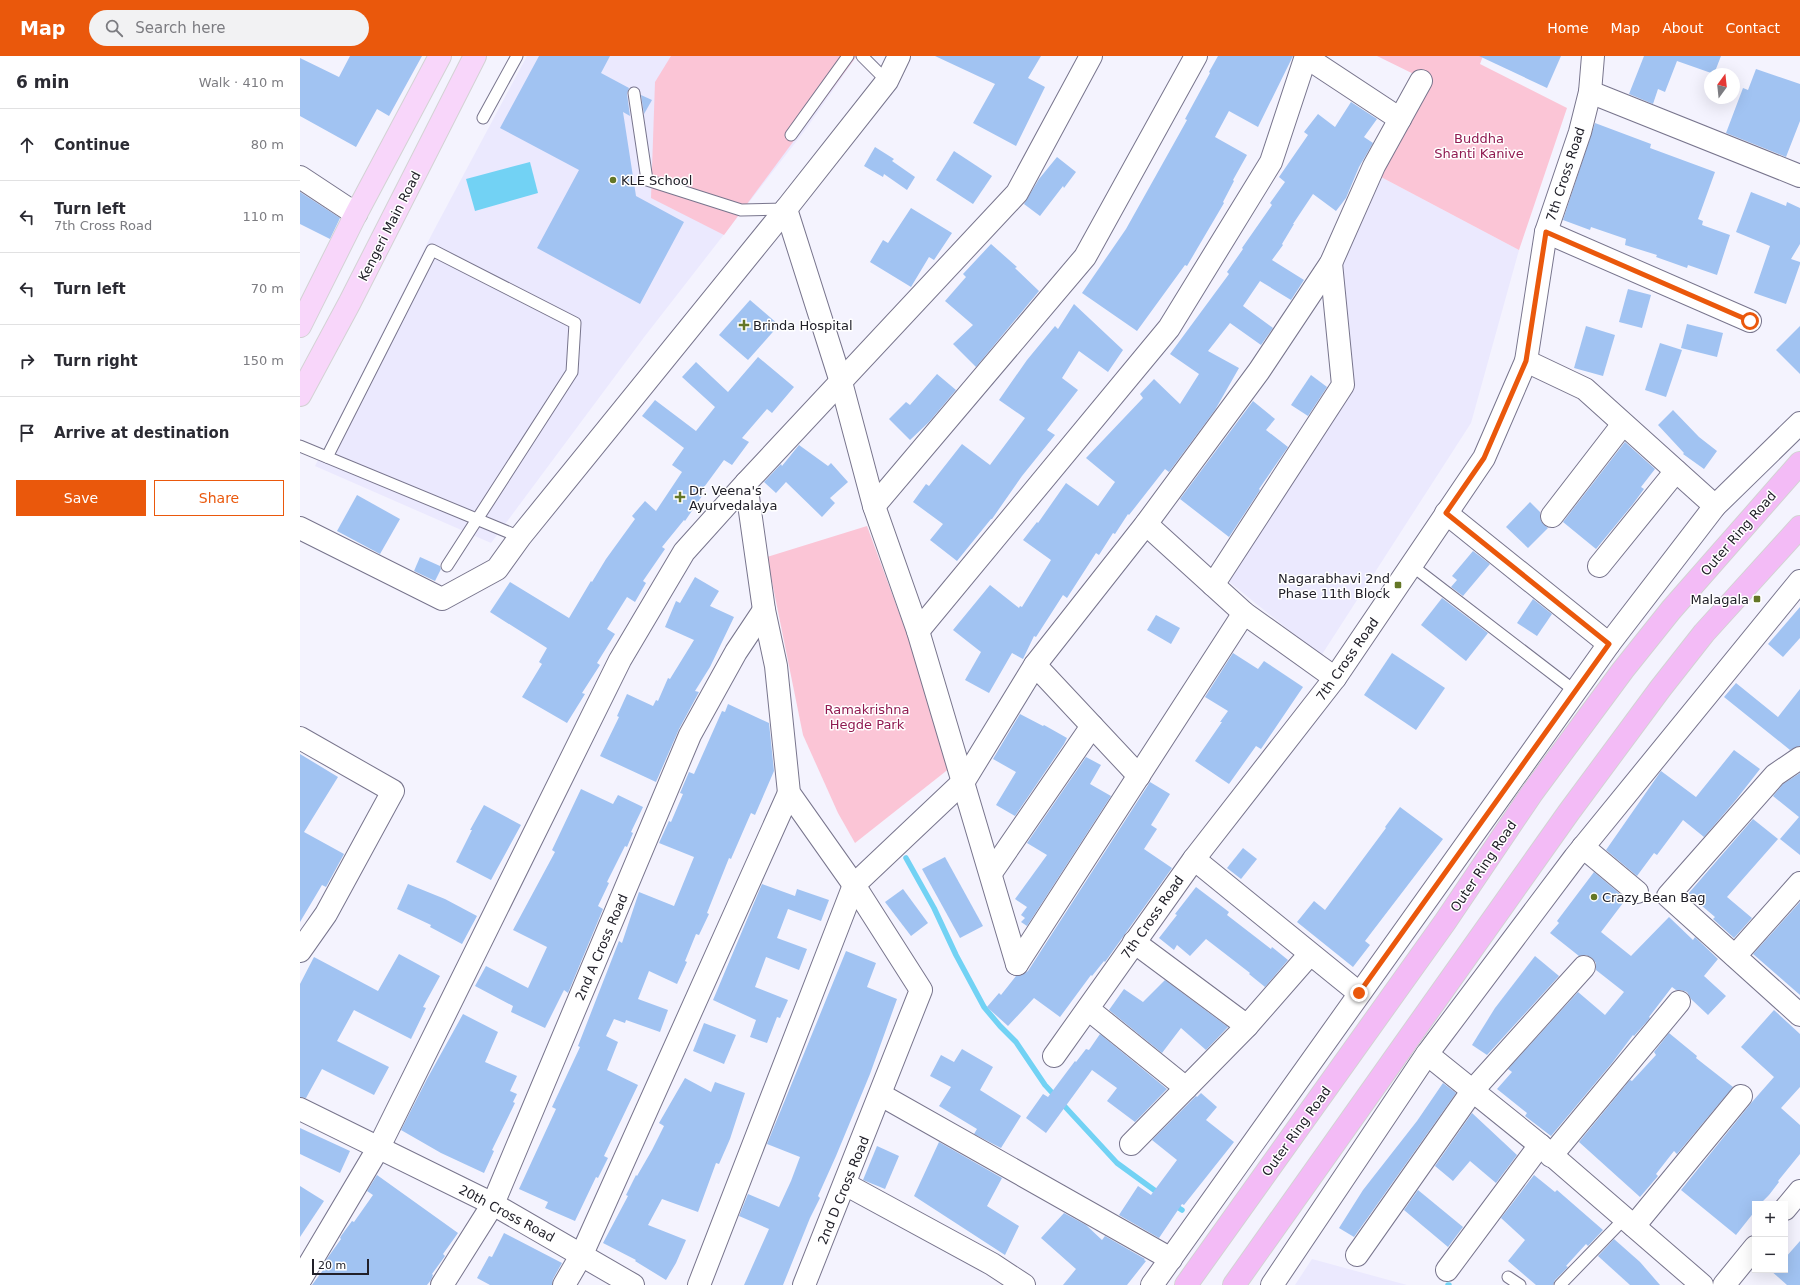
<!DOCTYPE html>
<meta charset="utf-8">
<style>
:root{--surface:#fff;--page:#f2f2f3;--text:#2b2b33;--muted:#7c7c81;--line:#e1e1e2;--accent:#ea580c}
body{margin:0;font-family:"DejaVu Sans",sans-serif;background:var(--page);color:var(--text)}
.controls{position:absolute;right:12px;bottom:12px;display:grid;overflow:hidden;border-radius:0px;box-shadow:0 4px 16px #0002}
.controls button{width:36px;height:36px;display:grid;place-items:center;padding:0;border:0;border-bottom:1px solid var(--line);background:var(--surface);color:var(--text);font:20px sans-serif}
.compass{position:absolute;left:1404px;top:12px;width:36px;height:36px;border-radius:50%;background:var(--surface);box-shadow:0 4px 16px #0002;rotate:15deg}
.scale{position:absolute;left:12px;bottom:10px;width:57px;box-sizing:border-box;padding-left:4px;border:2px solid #212029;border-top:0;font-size:11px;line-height:14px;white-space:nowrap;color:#212029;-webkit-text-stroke:3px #fff;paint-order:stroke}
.stop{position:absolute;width:12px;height:12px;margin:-9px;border:3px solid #ea580c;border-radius:50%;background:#fff}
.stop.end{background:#ea580c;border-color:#fff;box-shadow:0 1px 4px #0008}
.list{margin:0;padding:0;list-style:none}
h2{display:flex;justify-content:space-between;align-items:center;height:52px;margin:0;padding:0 16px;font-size:17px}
h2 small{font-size:13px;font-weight:400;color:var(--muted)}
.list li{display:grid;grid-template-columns:26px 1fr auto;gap:12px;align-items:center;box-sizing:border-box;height:72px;padding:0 16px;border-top:1px solid var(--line)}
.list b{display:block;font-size:15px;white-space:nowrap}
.list p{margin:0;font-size:13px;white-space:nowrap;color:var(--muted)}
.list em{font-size:13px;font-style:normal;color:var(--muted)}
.actions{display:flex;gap:8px;padding:12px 16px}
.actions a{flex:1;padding:9px 0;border:1px solid var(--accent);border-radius:0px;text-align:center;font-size:14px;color:var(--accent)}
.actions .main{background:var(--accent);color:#fff}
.icon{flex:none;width:22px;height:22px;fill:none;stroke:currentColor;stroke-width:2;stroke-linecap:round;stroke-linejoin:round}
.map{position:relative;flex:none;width:1500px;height:1229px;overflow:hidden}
header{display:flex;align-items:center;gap:24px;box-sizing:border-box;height:56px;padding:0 20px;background:var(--accent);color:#fff}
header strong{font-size:19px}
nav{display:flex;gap:22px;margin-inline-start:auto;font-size:14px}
.search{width:280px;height:36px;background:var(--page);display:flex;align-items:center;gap:10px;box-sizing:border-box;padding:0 14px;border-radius:22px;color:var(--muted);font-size:15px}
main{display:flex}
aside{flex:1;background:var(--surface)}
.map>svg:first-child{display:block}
</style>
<header>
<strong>Map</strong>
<div class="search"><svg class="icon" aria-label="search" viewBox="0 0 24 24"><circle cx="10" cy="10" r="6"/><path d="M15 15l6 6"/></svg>Search here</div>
<nav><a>Home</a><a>Map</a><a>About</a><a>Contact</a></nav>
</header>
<main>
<aside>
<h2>6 min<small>Walk · 410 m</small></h2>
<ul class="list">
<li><svg class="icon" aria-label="ahead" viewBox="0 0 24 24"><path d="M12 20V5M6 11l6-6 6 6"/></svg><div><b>Continue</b></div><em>80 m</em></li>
<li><svg class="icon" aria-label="left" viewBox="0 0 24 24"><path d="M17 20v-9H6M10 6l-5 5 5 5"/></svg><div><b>Turn left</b><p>7th Cross Road</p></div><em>110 m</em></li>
<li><svg class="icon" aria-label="left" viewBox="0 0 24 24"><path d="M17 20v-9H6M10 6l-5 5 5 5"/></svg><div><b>Turn left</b></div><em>70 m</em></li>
<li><svg class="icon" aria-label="right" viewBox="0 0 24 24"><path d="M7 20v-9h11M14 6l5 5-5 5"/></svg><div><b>Turn right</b></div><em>150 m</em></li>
<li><svg class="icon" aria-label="arrive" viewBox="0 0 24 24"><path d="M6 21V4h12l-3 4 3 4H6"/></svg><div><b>Arrive at destination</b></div></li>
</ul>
<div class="actions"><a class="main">Save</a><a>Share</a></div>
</aside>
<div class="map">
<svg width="1500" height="1229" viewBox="0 0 1500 1229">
<rect width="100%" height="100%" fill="#f4f3fe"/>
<g fill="#ebe9fe">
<polygon points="227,0 557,0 506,73 345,280 191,487 15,410 133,176"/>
<polygon points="1081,121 1219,194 1171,367 1021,600 927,524 1051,331 1038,206"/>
<polygon points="1012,1203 1107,1229 995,1229"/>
</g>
<g fill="#fbc5d6">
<polygon points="371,0 554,0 556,1 424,179 351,142 355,26"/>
<polygon points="1077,0 1183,0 1180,8 1267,52 1219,194 1081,121 1132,27"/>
<polygon points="567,470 655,708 555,787 538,757 503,679 467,501"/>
</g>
<polygon fill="#72d2f4" points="230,106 238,137 175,155 166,123"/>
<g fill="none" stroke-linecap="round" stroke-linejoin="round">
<g stroke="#72d2f4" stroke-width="5.5">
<polyline points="606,802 634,852 656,899 684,951 700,970 716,986 745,1029 817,1107 861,1139"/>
<polyline points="874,1149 882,1154"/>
<polyline points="1148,1229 1149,1229"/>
</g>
</g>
<g fill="#a1c3f2">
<polygon points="50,0 122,0 89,60 77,53 56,91 0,60 0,2 39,21"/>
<polygon points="239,0 310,0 301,17 329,32 327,38 330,60 323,56 336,140 384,166 340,248 237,192 279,114 200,72"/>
<polygon points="635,0 741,0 728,22 745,31 716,90 673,67 695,28"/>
<polygon points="918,0 993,0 958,71 929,55 915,81 947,99 933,124 934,125 923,146 924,147 887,210 885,209 837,275 782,237 826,173 887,64 885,63 910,17 909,16"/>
<polygon points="1179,0 1261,0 1247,32"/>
<polygon points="1344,0 1421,0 1414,18 1377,5 1365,36 1358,33 1353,48 1329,38"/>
<polygon points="1456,13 1500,28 1500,65 1486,101 1426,77 1443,32 1448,34"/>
<polygon points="341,39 352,44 344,58"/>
<polygon points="1051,46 1077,63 1064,81 1073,87 1059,111 1046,142 1036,155 1013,138 993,168 994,168 982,188 983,189 972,204 1004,224 991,244 960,225 943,250 973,272 961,289 930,267 908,295 939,312 915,354 869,416 865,413 829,459 828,458 815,478 813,477 799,499 796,497 767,542 763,539 736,581 734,580 723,603 712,597 689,637 665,624 681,596 653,574 690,529 719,552 720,550 722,551 751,504 723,484 737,466 738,467 766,427 798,450 815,426 786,402 843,342 840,338 854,323 880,348 899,318 870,298 929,218 927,216 943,193 942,192 972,149 970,147 985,126 979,121 1008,79 1004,76 1018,58 1035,71"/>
<polygon points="1295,67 1351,88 1350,92 1415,116 1398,163 1403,165 1402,169 1430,179 1417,219 1388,209 1387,212 1356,201 1357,199 1325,189 1326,183 1291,171 1290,174 1263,164"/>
<polygon points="575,91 594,103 592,105 615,121 607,134 584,118 583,121 564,110"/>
<polygon points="654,95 692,120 673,148 636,124"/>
<polygon points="757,101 776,116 764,132 763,130 740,160 724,148 739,123"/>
<polygon points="0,136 40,162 30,183 0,168"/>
<polygon points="1451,136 1486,150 1487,146 1500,152 1500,188 1491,203 1500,206 1500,208 1486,248 1454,237 1470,190 1436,176"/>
<polygon points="611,152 652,177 634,204 629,201 611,231 570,206 583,184 588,187"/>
<polygon points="691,188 717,211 715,212 739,235 676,311 653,288 673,269 645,245 666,221 663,218"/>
<polygon points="1328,233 1351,239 1342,272 1319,266"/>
<polygon points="450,244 479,269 448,304 419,279"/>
<polygon points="774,248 823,294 808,316 779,295 762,322 778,334 747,374 755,379 722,420 692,463 691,463 657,505 630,484 643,468 613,446 626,428 629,430 662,388 690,409 725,362 699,344 727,304 755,270 758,273"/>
<polygon points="1387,268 1423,277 1417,301 1381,292"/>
<polygon points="1286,270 1315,279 1303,320 1274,312"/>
<polygon points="1500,270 1500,318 1476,294"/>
<polygon points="1360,287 1382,294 1366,341 1345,334"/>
<polygon points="458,301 494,331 472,357 467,353 442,382 449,386 432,409 424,404 399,438 402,440 385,465 384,464 362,491 365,493 343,525 346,527 335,546 327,541 307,573 315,578 297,607 300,609 282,637 285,638 267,667 222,641 242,608 239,606 247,592 190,556 210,526 269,562 291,525 292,526 306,503 335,463 332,460 345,445 356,455 382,416 372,409 384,392 342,360 355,344 396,375 415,351 382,321 396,306 428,336"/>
<polygon points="637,318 656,334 629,366 610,384 589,363 606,346 610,349"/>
<polygon points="1011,319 1027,331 1008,360 991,349"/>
<polygon points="953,345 975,363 966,374 988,391 959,433 960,434 929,481 880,443"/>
<polygon points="1373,354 1399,381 1417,395 1404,413 1383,398 1384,397 1358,369"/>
<polygon points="1325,386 1355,413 1341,431 1344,433 1333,448 1296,493 1263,466"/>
<polygon points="499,389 528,410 531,407 548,426 530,442 535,447 522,461 486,426 476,437 464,426 481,408 482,410"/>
<polygon points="57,439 100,463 80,498 37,475"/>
<polygon points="1230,446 1240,456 1241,465 1248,472 1228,492 1206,471"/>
<polygon points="1173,495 1190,508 1163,540 1151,531 1157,524 1152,520"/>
<polygon points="120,501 140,510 141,513 135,525 114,515"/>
<polygon points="395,521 419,535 410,550 434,561 410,611 395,635 399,636 379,673 356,726 300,700 319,661 317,660 327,638 353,650 356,644 358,645 368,622 370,623 394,584 365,571 376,545 380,547"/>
<polygon points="1142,542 1188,577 1166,605 1121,569"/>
<polygon points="1233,543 1252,558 1237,580 1217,567"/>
<polygon points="1500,551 1500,582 1483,601 1468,588"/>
<polygon points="856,559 880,572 871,588 847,574"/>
<polygon points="933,597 958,613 964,605 1003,631 961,693 956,690 929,728 895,705 922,666 920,666 928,655 905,641"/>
<polygon points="1092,597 1145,632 1116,674 1064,639"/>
<polygon points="1436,627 1478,661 1500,633 1500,690 1490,694 1424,641"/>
<polygon points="428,648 469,667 474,715 455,759 451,757 431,803 429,802 407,857 409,858 399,879 396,878 385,905 387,906 377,928 349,915 338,943 368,954 360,976 326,964 325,967 314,963 306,980 318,986 307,1014 338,1029 304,1100 308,1102 298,1122 296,1121 275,1165 245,1152 248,1146 219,1133 256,1053 252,1051 280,991 278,990 319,885 322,887 339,836 374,850 394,801 359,787 369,765 371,766 383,738 380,737 389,716 394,718 422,655 425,656"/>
<polygon points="720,658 743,670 744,669 767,682 764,688 715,760 696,749 716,716 693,703"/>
<polygon points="1434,694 1460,713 1435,745 1404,781 1383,764 1357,799 1354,797 1337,820 1306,794 1361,715 1396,741"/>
<polygon points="0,698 38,721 4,776 44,798 26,831 22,829 0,866"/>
<polygon points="786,701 801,709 790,728 811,740 727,870 721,866 725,862 721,859 727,851 715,843 747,799 727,787"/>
<polygon points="1500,717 1500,799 1480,783 1499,761 1473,740 1483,728"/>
<polygon points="850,726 870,738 851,769 857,773 844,793 872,812 805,906 804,905 792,920 791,919 760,961 734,942 708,970 687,951 699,937 701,939 716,920 722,919 728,915"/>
<polygon points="281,733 313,748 318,739 343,751 331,776 333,777 327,791 325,790 307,826 309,827 298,850 303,853 268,937 264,934 245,972 211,956 213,950 175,930 186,910 228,932 247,891 213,874 255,796 252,794"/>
<polygon points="184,749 221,769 191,824 156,806 172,774 170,774"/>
<polygon points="1100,751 1143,783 1065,885 1070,889 1053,911 997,866 1014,845 1025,854 1086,772 1085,771"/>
<polygon points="1453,763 1478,783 1427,841 1452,862 1434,882 1413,863 1415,861 1388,838"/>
<polygon points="943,792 957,803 941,823 927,812"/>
<polygon points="645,801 683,870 660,882 622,813"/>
<polygon points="1294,816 1326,843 1301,876 1331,900 1369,861 1393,884 1395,881 1418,903 1404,920 1426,940 1408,959 1391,943 1387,936 1381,934 1376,934 1372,931 1349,961 1350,962 1334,980 1333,979 1312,1007 1251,1080 1225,1060 1227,1057 1197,1033 1212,1016 1208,1013 1278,936 1305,959 1324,936 1296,914 1296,907 1292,902 1286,899 1279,900 1250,877 1259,867 1257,865"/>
<polygon points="108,828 145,843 177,860 162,888 130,871 131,869 97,853"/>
<polygon points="462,828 495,840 497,833 529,844 521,865 488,853 477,882 507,893 499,914 466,901 455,931 488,944 480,962 477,961 467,987 450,981 456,964 413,944"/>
<polygon points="896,831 929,856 927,859 971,893 972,891 988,904 965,931 949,918 950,917 906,883 890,900 877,889 874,894 859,882 877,859 875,858"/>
<polygon points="603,833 628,867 611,880 585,846"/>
<polygon points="1500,846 1500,939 1453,898"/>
<polygon points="546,895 576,907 567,931 597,943 570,1018 536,1100 518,1140 520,1142 510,1162 483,1229 444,1229 469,1173 439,1160 448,1138 479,1151 491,1125 500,1101 467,1088"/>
<polygon points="99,898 140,920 123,951 126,952 111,983 54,954 37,985 89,1011 74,1039 22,1013 6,1042 0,1041 0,928 14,901 78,935"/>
<polygon points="1235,900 1259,920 1187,999 1172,989 1195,952"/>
<polygon points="865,924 928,971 906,994 881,972 862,997 809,954 824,933 843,946"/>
<polygon points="1474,954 1500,978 1500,1031 1481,1052 1500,1069 1500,1098 1478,1125 1479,1126 1469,1139 1460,1148 1455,1148 1455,1155 1436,1179 1381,1134 1452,1046 1474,1021 1441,991"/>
<polygon points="163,958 198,976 185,1006 217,1020 210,1035 217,1038 213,1046 215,1047 192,1094 194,1095 184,1117 141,1097 101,1074 127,1023"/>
<polygon points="404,967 436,979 424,1008 393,995"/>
<polygon points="1369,977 1397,1000 1396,1002 1433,1031 1377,1098 1374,1095 1356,1118 1358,1120 1340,1141 1279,1086 1330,1024 1332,1025 1356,999 1354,996"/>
<polygon points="800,978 867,1033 835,1066 807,1045 817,1032 792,1014 746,1077 726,1062 743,1038 748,1041 775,1005 776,1006 786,993 789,994"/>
<polygon points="662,993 693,1011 680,1034 721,1060 701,1092 674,1078 677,1073 639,1050 651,1031 630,1020 641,999 654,1006"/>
<polygon points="385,1022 411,1036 415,1026 445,1037 430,1083 419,1108 416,1107 398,1156 362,1143 348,1169 386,1184 376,1207 366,1224 335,1205 336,1204 303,1187 328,1140 326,1139 336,1119 337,1120 352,1094 364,1070 359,1067"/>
<polygon points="1143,1027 1156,1037 1054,1181 1039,1172 1063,1134 1117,1065"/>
<polygon points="901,1037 917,1051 906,1064 934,1086 884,1149 882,1148 859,1182 819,1159 838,1130 851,1139 877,1104 852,1084 896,1040 897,1041"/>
<polygon points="1172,1057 1217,1099 1196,1127 1170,1105 1153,1125 1135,1110"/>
<polygon points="0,1072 50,1095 40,1117 0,1098"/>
<polygon points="639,1086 702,1122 687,1150 719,1170 705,1199 614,1140"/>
<polygon points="577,1090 599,1100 585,1133 563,1124"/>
<polygon points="77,1119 158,1177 143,1198 145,1200 132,1218 133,1219 131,1224 127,1229 12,1229 29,1206 26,1204 41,1183 40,1182 41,1180 52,1165 54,1166 73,1139 67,1135"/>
<polygon points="1234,1119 1255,1136 1257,1134 1303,1174 1288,1190 1286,1188 1266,1210 1268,1211 1255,1224 1253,1229 1236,1229 1208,1205 1225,1184 1201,1162"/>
<polygon points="0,1130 24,1145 0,1181"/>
<polygon points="1118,1134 1163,1171 1148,1191 1104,1154"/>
<polygon points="764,1157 786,1169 802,1184 805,1180 845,1203 844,1204 846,1205 827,1229 763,1229 776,1213 741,1182"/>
<polygon points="204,1177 262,1207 253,1223 252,1229 190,1229 177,1222 189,1200 192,1201"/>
<polygon points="1314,1183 1340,1206 1360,1229 1330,1229 1298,1200"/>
<polygon points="1500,1185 1500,1229 1487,1229 1470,1214 1485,1214 1485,1202"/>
</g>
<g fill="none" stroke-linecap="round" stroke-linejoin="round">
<defs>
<g id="lane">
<polyline points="562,0 587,25"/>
<polyline points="334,37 347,124 441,154 486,153"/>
<polyline points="183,62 217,0"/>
<polyline points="491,79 548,0"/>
<polyline points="0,390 220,481"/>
<polyline points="27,401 132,194 275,267 272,316 147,510"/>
<polyline points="1111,509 1275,635"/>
<polyline points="1208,1221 1220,1229"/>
<polyline points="1260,1229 1325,1162"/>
</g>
<g id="street">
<polyline points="1006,1 1100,63"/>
<polyline points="1290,36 1500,120"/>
<polyline points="0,121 56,158"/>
<polyline points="486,153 541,326 574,450 618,575 717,908"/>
<polyline points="1246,176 1450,265"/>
<polyline points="1226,305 1285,333 1415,450"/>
<polyline points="446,427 464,554 476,610 489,737 554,829 621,934 504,1229"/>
<polyline points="574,450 785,201 896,0"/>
<polyline points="1146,457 1309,588"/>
<polyline points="1252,460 1323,368"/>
<polyline points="846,468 944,557 1035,622"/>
<polyline points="0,472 142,543 197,513 220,481 486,153 587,25 599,0"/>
<polyline points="1299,510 1376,415"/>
<polyline points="913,529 1043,329 1031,207"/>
<polyline points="618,575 869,272 971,106 1006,0"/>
<polyline points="735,609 839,720"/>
<polyline points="0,682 93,735 26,858 0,895"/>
<polyline points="1500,702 1475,719 1368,840 1500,959"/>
<polyline points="1283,791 1337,836"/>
<polyline points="894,803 1059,937"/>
<polyline points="691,817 792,670"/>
<polyline points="834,886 947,970 1010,898"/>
<polyline points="1435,900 1500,827"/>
<polyline points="717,908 944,557"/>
<polyline points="788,953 886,1032"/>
<polyline points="1127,998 1240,1089 1402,1229"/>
<polyline points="754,1000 894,803 1035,622 1184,402 1226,305 1246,176 1280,76 1290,36 1293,0"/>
<polyline points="581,1039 871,1203"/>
<polyline points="831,1088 947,970"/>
<polyline points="1251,1100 1379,946"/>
<polyline points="545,1128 692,1208 724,1229"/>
<polyline points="1334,1170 1441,1040"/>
<polyline points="1057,1199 1173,1034 1284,911"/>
<polyline points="1147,1214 1240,1089"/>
<polyline points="0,1224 79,1091 320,604 384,496 446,427 717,137 791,0"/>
<polyline points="142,1229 193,1148 390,679 436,596 464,554"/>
<polyline points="264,1229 282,1198 489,737"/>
<polyline points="399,1229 554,829 664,725 735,609 846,468 959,315 1031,207 1074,110 1121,25"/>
</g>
<g id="secondary">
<polyline points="0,1053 193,1148 333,1229"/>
<polyline points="1485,1153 1500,1135"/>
<polyline points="852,1229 1309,588 1415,450 1500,367"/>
<polyline points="972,1229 1127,998 1275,801 1500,525"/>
<polyline points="1424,1229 1455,1191"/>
</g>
<g id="primary">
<polyline points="0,270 56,158 140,0"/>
<polyline points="0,339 50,246 175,0"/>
</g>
<g id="highway">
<polyline points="886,1229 1145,866 1232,737 1323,614 1371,554 1500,407"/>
<polyline points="934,1229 1269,756 1360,633 1404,577 1500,471"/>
</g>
</defs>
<use href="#lane" stroke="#78758d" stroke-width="13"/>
<use href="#street" stroke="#78758d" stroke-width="24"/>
<use href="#secondary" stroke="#78758d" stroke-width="24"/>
<use href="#primary" stroke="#d3d2d4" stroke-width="24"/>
<use href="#highway" stroke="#d3d2d4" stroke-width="24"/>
<use href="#lane" stroke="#fff" stroke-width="11"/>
<use href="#street" stroke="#fff" stroke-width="22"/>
<use href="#secondary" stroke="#fff" stroke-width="22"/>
<use href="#primary" stroke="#f8d6fa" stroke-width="22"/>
<use href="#highway" stroke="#f3bbf6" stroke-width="22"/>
</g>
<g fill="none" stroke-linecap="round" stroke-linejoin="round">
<polyline stroke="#ea580c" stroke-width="5" points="1059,937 1309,588 1146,457 1184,402 1226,305 1246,176 1450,265"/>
</g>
<g fill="#647727" stroke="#fff" stroke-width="1.5">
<circle cx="313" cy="124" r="4"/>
<path d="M442 263h4v4h4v4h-4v4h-4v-4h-4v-4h4z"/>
<path d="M378 435h4v4h4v4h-4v4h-4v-4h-4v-4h4z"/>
<rect x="1094" y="525" width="8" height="8" rx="2"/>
<rect x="1453" y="539" width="8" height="8" rx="2"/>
<circle cx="1294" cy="841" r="4"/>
</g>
<g text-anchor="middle" stroke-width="3" stroke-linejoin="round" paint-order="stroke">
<g font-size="13" fill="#901a51" stroke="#fff">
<text x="1179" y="87">Buddha<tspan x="1179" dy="15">Shanti Kanive</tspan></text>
<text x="567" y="658">Ramakrishna<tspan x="567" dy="15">Hegde Park</tspan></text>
</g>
<g font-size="13" fill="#212029" stroke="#fff">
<text transform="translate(1265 118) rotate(-72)" y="5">7th Cross Road</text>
<text transform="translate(89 170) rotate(-63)" y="5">Kengeri Main Road</text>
<text transform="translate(1438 477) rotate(-49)" y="5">Outer Ring Road</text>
<text transform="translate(1047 603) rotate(-55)" y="5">7th Cross Road</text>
<text transform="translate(1183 810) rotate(-56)" y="5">Outer Ring Road</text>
<text transform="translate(852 861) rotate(-55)" y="5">7th Cross Road</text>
<text transform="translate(301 891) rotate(-67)" y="5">2nd A Cross Road</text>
<text transform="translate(996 1075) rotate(-54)" y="5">Outer Ring Road</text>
<text transform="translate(543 1134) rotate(-68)" y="5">2nd D Cross Road</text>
<text transform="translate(207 1157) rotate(28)" y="5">20th Cross Road</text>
</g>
<g font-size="13" fill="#212029" stroke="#fff" text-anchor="start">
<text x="321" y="129">KLE School</text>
<text x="453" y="274">Brinda Hospital</text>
<text x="389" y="439">Dr. Veena's<tspan x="389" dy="15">Ayurvedalaya</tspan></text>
<text x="1090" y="527" text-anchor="end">Nagarabhavi 2nd<tspan x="1090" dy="15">Phase 11th Block</tspan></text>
<text x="1449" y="548" text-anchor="end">Malagala</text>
<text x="1302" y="846">Crazy Bean Bag</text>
</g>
</g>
</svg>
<div class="controls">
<button>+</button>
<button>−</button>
</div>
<svg class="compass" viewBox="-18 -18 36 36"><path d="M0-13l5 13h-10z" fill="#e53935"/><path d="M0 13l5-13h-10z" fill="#7c7c81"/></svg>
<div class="scale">20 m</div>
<div class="stop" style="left:1450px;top:265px"></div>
<div class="stop end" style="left:1059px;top:937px"></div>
</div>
</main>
